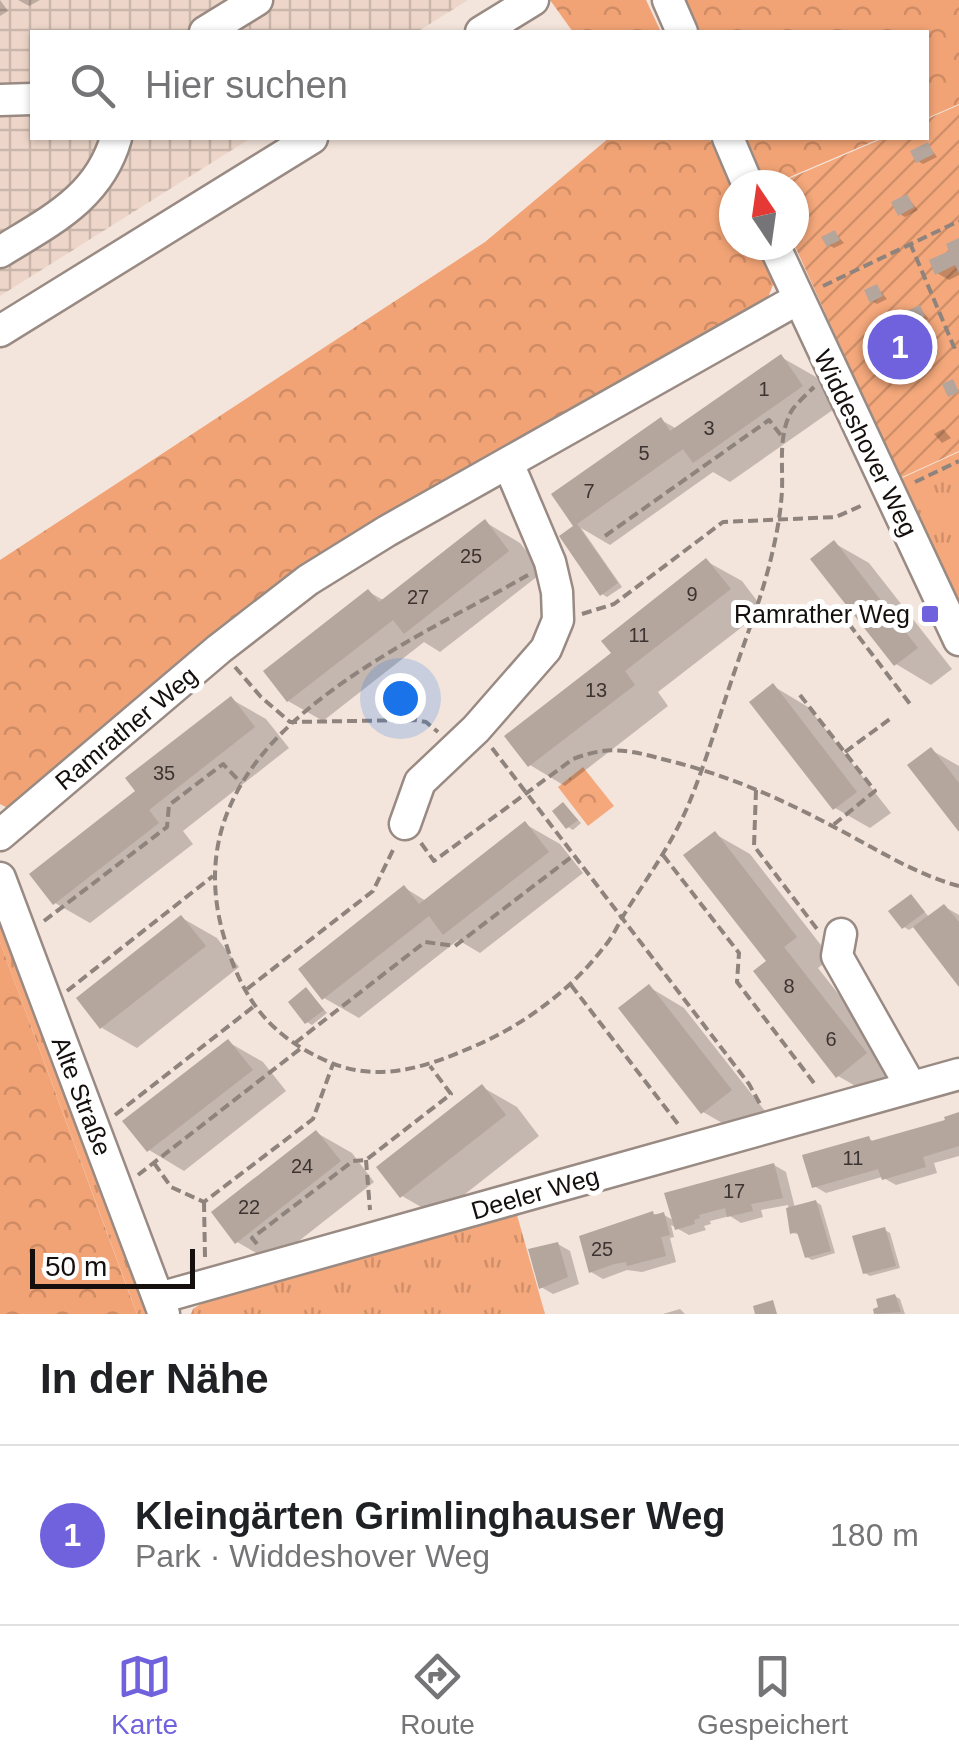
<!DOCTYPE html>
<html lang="de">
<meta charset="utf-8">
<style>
:root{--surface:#fff;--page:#f2f2f2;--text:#202124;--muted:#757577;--line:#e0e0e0;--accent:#6f62dc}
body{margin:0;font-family:Arial,sans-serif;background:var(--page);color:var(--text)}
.compass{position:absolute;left:719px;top:170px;width:90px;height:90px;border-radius:50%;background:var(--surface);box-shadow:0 2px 8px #0004;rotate:347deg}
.scale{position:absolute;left:30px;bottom:25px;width:165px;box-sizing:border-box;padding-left:10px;border:5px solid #150f0d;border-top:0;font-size:28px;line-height:35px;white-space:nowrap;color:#150f0d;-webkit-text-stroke:8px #fff;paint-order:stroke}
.you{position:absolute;left:400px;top:698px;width:35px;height:35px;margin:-25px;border:8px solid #fff;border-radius:50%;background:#1a73e8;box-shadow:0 0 0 15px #1a73e833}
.badge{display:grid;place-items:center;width:65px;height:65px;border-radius:50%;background:var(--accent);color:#fff;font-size:32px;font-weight:700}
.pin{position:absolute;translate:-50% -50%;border:5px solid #fff;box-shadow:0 2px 10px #0006}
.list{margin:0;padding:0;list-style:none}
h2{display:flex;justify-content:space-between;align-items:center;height:130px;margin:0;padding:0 40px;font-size:42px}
h2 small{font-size:32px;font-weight:400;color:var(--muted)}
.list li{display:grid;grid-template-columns:65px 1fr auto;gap:30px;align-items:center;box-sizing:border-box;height:180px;padding:0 40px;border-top:2px solid var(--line)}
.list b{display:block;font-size:38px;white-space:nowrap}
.list p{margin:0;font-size:32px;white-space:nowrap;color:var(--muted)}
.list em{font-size:32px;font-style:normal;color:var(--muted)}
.icon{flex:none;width:55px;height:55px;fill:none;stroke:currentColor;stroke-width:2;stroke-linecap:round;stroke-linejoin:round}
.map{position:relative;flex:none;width:959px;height:1314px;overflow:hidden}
.search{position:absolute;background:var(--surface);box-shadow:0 2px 8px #0004;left:30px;right:30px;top:30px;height:110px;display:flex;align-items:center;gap:25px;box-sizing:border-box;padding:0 35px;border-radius:0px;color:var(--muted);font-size:38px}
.sheet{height:310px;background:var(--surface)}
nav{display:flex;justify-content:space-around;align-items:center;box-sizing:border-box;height:140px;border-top:2px solid var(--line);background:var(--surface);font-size:28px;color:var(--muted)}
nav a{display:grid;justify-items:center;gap:5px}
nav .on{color:var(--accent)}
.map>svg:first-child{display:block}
</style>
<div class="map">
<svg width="959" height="1314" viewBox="0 0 959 1314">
<defs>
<pattern id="industrial-grid" width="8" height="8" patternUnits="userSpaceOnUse" patternTransform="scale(2.5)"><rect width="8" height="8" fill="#edd6c9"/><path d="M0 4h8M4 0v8" fill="none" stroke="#cab6ab"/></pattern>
<pattern id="grass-tufts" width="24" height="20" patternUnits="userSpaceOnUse" patternTransform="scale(2.5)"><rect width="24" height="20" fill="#f4a87b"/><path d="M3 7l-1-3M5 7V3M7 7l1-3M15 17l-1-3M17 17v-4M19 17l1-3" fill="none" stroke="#d08f69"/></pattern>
<pattern id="forest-crowns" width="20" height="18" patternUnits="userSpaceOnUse" patternTransform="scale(2.5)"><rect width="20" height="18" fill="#f1a375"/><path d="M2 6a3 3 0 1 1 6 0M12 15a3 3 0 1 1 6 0" fill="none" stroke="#ce8b64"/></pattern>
<pattern id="park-crowns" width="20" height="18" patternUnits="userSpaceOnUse" patternTransform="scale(2.5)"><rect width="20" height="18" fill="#f4a87b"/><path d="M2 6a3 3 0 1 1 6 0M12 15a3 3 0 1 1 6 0" fill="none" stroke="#d08f69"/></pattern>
<pattern id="garden-furrows" width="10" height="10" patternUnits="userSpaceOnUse" patternTransform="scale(2.5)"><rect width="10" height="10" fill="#f4a87b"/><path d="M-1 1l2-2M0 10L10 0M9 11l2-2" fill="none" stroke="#d08f69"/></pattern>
</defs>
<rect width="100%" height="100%" fill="#f4e5dc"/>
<polygon fill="url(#industrial-grid)" points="0,0 468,0 417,32 32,32 32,138 251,138 0,296"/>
<g fill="url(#grass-tufts)">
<polygon points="959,452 959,608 900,479"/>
<polygon points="0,910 153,1314 137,1314 0,942"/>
<polygon points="517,1215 545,1314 191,1314 193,1309 204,1302"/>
</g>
<g fill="url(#forest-crowns)">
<polygon points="550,0 646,0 661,32 573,32"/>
<polygon points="679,0 959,0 959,104 927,118 926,32 695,32"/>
<polygon points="609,138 709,138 734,192 734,245 758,245 775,280 765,305 355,541 15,812 0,804 0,560 485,242"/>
<polygon points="745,138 744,138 881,138 771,185 767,185"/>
<polygon points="0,942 129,1293 137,1314 0,1314"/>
</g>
<polygon fill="url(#park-crowns)" points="583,767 614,806 588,826 558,787"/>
<polygon fill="url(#garden-furrows)" points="959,105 959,451 900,478 794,244 794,185 774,185 884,138 926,138 927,119"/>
<g fill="#0003">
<polygon points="0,0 8,11 0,16"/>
<polygon points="18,0 40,0 29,6"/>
<polygon points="928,145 937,157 923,164 918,161"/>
<polygon points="907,197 918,210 905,217 900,214"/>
<polygon points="835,233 844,243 834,248 829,245"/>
<polygon points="959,241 959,275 949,280 937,273"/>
<polygon points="877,287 887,299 877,304 872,301"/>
<polygon points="919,308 929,319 920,323 915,320"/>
<polygon points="781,357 816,377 837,407 730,482 713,472 610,545 581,528 622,587 607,597 602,594 575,524 661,420 677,429"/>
<polygon points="911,358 919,367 910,372 902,363"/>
<polygon points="943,429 951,438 942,443 934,434"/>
<polygon points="485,522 520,543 543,572 440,652 424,642 323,721 288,701 369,592 385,601"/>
<polygon points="834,543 869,563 952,669 931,685 896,664 813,559"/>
<polygon points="706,561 742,581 764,610 658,692 668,706 565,786 530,765 614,654"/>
<polygon points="773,686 808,707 891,813 870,828 835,808"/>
<polygon points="231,699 266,719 289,748 183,831 193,844 90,923 55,903 138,792"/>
<polygon points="931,750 959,766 959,828"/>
<polygon points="564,805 581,823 573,830 568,827"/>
<polygon points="525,824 560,844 583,873 480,953 458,940 359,1018 324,998 405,888 426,901"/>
<polygon points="715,834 750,854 831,958 818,968 901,1074 873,1096 838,1076 769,961"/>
<polygon points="911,897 930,918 945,907 959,915 959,983 915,926 909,930 904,927"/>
<polygon points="182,918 217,938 239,967 137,1048 102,1028"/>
<polygon points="649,987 684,1008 765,1111 738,1132 703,1112"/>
<polygon points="307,990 327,1013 312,1025 307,1022"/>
<polygon points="228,1042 263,1062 286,1091 184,1171 149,1150 126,1121"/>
<polygon points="482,1087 517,1107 539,1136 437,1216 402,1196"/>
<polygon points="959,1115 959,1156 934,1163 937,1173 896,1185 882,1177 826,1193 814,1186 869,1139 875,1142 944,1123"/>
<polygon points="317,1133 352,1153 374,1182 272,1262 237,1242"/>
<polygon points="774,1165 786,1172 795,1208 816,1202 821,1205 835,1253 812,1260 807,1257 801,1235 793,1233 788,1205 761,1210 763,1217 741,1223 730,1216 710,1221 711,1224 704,1226 706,1230 689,1235 671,1225 674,1237 670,1238 676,1262 642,1272 627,1270 603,1279 591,1272 653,1214 664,1215 675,1221"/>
<polygon points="885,1230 890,1233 900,1268 870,1276 865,1273"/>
<polygon points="558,1244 570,1251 579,1284 553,1294 541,1287"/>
<polygon points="895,1296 900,1299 905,1314 877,1314 876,1310"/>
<polygon points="680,1309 685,1314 663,1314"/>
</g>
<g fill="#b4a59d">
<polygon points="928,142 934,154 916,163 910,151"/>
<polygon points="907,194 914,207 898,216 891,202"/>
<polygon points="835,230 840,240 827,247 821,237"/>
<polygon points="959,238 959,273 955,265 935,275 929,260 949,251 946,244"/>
<polygon points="877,284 883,296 870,303 864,290"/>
<polygon points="920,305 925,316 913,322 907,311"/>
<polygon points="781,354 803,386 693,463 683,449 577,524 618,583 600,596 559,536 573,526 551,494 661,417 670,431"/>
<polygon points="953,379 959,392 948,397 942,384"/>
<polygon points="485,519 509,551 404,634 393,620 287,702 263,671 368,589 379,602"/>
<polygon points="834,540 918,648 894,666 810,559"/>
<polygon points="706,558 731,589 625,671 635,685 528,767 504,736 611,653 601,641"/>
<polygon points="773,683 857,792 833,810 749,702"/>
<polygon points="231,696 255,727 149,810 159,823 53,905 29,874 135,791 125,778"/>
<polygon points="931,747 959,783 959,832 907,765"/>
<polygon points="563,802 578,820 566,829 552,811"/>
<polygon points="525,821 549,852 443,935 429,916 322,1000 298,969 404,885 419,904"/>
<polygon points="715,831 797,937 784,947 867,1053 836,1078 753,971 766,961 683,855"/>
<polygon points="911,894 925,912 902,929 888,911"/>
<polygon points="944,904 959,922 959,987 913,927"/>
<polygon points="181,915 206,946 100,1029 76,998"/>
<polygon points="649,984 732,1090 701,1114 618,1008"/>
<polygon points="306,987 324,1010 305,1024 288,1002"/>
<polygon points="228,1039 253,1070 147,1152 122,1121"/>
<polygon points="482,1084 506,1115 400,1198 376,1167"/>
<polygon points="959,1112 959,1146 923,1157 926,1167 882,1180 878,1169 812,1188 802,1155 869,1136 871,1141 945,1120 944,1117"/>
<polygon points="316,1130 341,1161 235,1244 211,1212"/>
<polygon points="774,1163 783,1198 751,1204 753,1211 727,1217 725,1208 699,1215 700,1218 694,1220 695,1224 675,1230 664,1193"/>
<polygon points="816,1200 831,1251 805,1258 797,1232 790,1234 786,1208"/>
<polygon points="653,1211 654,1215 664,1212 670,1235 661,1237 666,1256 627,1266 626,1262 614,1264 589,1273 579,1236"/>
<polygon points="885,1227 896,1266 863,1274 852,1236"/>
<polygon points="558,1242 568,1277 539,1289 528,1249"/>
<polygon points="895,1294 901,1312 874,1314 873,1309 878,1307 876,1299"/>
<polygon points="773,1300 777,1314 755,1314 753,1306"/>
</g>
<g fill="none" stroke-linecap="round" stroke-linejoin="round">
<defs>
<g id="minor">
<polyline points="668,0 682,32"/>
<polyline points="205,32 257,0"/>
<polyline points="481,32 533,0"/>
<polyline points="0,100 32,99"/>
<polyline points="728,138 748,185"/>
<polyline points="774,245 959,640"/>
<path d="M0,252C50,221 99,198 116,138"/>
<polyline points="0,331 312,138"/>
<polyline points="405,824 420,782 476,729 546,649 558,620 557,592 550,562 508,463"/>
<polyline points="0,835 219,649 308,580 387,531 798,299"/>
<polyline points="0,878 164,1314"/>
<polyline points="841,934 837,956 911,1087"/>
<polyline points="159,1298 959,1074"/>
</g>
</defs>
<use href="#minor" stroke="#998b83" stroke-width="35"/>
<g stroke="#8e837d" stroke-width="4" stroke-dasharray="10 5" stroke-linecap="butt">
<polyline points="910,243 954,347 959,344"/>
<polyline points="823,286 959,221"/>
<polyline points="915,482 959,461"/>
<polyline points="605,536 769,420 783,438"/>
<path d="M528,575C394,652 167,743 224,937C242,999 269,1036 329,1062C381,1084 429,1066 477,1045C525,1024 572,989 604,947C613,937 618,924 625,913C647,878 671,845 687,808C704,768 716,726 730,685C744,642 762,598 772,554C777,533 781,511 782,490C783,463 778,435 792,410C798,402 807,394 814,387"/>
<polyline points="582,614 614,604 723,522 836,517 865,504"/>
<polyline points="849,624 910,704"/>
<polyline points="235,667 261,697 290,722 416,720 426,722 438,732"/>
<polyline points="800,695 875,791 832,826"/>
<polyline points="492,748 749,1084 760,1104"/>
<polyline points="845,752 890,719"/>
<polyline points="756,790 754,846 817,929"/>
<path d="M421,843L434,861L573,759C612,744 631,751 670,761C727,775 782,799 834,827C875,848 914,874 959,886"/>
<polyline points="663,855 739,953 737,982 817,1087"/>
<polyline points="44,921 167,827 169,805 223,764 241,783"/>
<polyline points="571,985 678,1124"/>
<polyline points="247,989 373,891 395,846"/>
<polyline points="67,991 213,876"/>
<polyline points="295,1043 425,942 455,946 574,855"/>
<polyline points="115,1115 253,1007"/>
<polyline points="366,1160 370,1210"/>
<polyline points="154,1163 171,1187 204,1202 313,1119 333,1064"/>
<polyline points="138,1175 300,1049"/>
<polyline points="204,1202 205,1257"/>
<polyline points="257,1244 252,1238 353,1161 366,1160 451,1094 430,1066"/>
</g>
<use href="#minor" stroke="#fff" stroke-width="30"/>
</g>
<rect fill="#6f62dc" stroke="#fff" stroke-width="4" x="920" y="604" width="20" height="20" rx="5"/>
<g text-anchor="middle" stroke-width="10" stroke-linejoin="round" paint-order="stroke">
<g font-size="20" fill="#3d3431">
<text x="764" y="396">1</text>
<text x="709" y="435">3</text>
<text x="644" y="460">5</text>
<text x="589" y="498">7</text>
<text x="471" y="563">25</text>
<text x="692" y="601">9</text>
<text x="418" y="604">27</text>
<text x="639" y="642">11</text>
<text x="596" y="697">13</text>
<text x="164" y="780">35</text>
<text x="789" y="993">8</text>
<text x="831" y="1046">6</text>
<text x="853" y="1165">11</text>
<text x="302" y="1173">24</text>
<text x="734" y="1198">17</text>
<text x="249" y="1214">22</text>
<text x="602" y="1256">25</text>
</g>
<g font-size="25" fill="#150f0d" stroke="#fff">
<text transform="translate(866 443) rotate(64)" y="9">Widdeshover Weg</text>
<text transform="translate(126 728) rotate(-40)" y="9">Ramrather Weg</text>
<text transform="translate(82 1096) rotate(69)" y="9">Alte Straße</text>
<text transform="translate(535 1193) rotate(-16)" y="9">Deeler Weg</text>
</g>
<g font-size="25" fill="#150f0d" stroke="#fff" text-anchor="end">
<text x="910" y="623">Ramrather Weg</text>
</g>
</g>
</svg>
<svg class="compass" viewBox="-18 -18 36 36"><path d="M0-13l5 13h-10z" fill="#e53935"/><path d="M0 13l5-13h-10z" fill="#757577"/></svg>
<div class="scale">50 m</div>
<div class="you"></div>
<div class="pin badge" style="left:900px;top:347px">1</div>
<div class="search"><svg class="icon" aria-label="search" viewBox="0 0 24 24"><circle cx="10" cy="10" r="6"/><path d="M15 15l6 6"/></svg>Hier suchen</div>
</div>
<section class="sheet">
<h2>In der Nähe<small></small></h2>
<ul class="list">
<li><span class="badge">1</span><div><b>Kleingärten Grimlinghauser Weg</b><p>Park · Widdeshover Weg</p></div><em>180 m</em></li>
</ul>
</section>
<nav>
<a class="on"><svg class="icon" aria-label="map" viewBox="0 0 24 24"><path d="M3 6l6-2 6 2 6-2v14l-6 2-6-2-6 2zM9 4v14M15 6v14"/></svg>Karte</a>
<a><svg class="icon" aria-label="directions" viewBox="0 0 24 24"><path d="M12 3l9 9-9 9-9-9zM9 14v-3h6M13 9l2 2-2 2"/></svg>Route</a>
<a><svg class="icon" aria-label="saved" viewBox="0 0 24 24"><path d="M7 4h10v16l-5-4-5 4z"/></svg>Gespeichert</a>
</nav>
